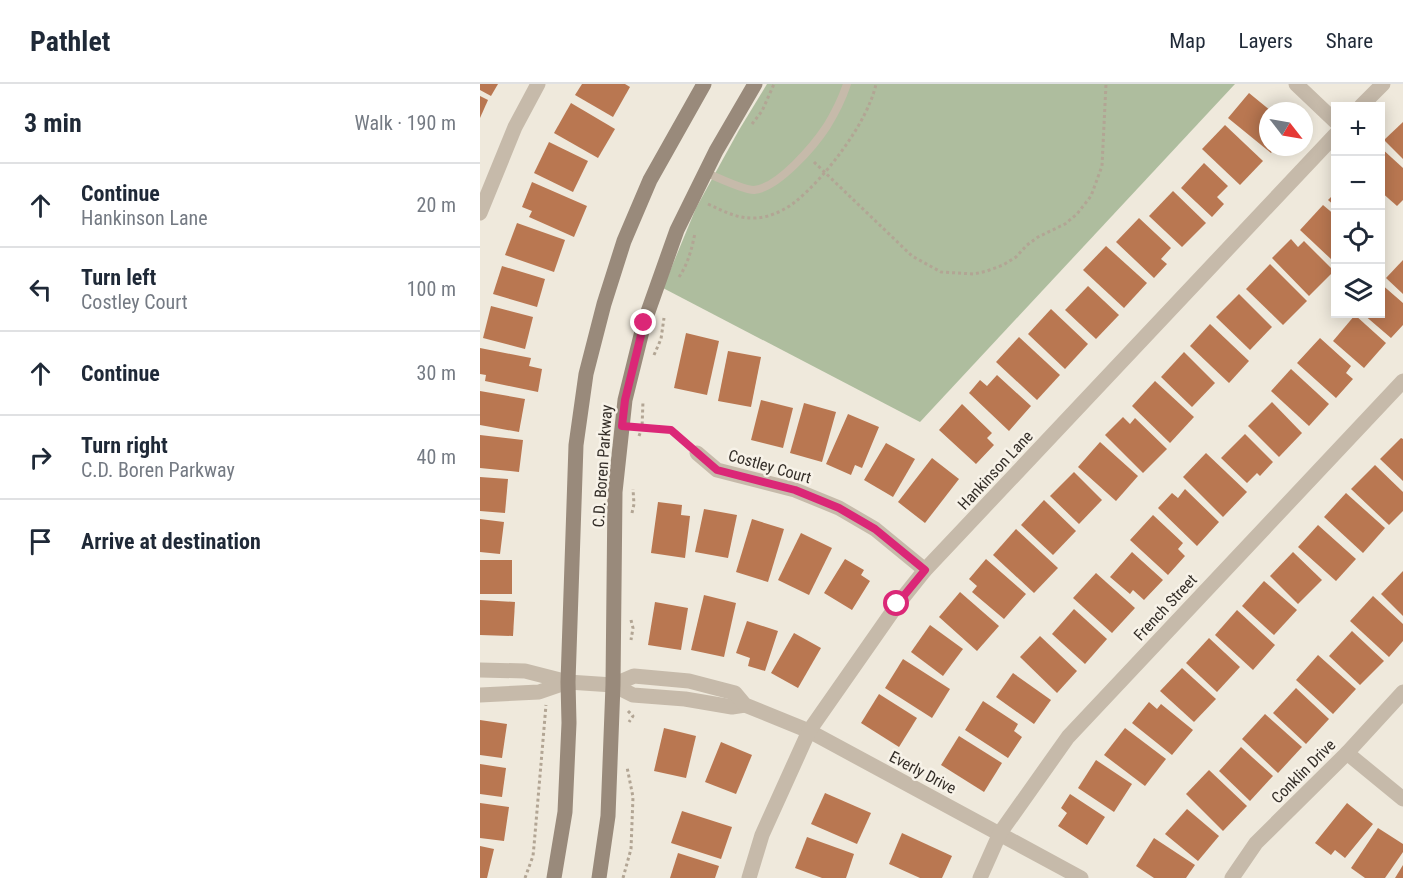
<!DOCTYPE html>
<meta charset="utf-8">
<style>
:root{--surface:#fff;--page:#f6f6f7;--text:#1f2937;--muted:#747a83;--line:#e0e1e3}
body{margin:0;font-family:"Roboto Condensed",sans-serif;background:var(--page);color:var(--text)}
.controls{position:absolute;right:18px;top:18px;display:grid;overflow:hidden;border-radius:0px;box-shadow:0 3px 15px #0003}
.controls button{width:54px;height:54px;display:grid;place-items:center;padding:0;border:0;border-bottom:2px solid var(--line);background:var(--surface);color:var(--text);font:30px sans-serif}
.compass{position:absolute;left:779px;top:18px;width:54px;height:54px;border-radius:50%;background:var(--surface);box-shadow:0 3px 15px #0003;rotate:121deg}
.stop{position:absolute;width:18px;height:18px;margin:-14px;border:4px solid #db2777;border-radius:50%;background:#fff}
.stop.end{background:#db2777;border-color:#fff;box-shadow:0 2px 6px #0008}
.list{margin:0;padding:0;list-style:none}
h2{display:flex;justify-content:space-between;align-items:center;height:78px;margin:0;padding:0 24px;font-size:26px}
h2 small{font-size:20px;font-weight:400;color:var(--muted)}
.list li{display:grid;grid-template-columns:39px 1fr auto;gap:18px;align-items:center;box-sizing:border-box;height:84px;padding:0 24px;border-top:2px solid var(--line)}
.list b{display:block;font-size:22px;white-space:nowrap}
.list p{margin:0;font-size:20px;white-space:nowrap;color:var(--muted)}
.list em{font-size:20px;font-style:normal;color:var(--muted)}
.icon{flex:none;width:33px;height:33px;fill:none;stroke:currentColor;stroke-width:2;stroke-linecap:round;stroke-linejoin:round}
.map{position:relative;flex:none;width:923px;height:794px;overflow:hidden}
header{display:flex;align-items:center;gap:36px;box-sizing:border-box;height:84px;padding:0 30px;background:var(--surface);border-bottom:2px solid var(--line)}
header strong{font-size:28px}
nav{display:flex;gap:33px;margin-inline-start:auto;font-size:21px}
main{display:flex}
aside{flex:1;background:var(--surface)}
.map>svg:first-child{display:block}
</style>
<header>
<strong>Pathlet</strong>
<nav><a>Map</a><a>Layers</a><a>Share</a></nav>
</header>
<main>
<aside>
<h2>3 min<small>Walk · 190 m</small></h2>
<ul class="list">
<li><svg class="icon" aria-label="ahead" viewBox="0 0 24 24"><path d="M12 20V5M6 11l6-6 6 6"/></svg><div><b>Continue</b><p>Hankinson Lane</p></div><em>20 m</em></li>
<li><svg class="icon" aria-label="left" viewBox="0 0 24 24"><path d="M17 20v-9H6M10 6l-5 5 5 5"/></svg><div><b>Turn left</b><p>Costley Court</p></div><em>100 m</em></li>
<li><svg class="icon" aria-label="ahead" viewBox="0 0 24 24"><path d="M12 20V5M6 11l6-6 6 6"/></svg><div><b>Continue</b></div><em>30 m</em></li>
<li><svg class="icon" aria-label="right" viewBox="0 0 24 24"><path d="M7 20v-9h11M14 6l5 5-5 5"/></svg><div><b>Turn right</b><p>C.D. Boren Parkway</p></div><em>40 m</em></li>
<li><svg class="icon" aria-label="arrive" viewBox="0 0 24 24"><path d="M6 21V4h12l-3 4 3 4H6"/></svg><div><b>Arrive at destination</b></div></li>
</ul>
</aside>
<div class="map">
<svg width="923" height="794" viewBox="0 0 923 794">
<rect width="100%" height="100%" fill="#efe9dc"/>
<polygon fill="#aebd9e" points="287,0 755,0 440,338 183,204 216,124 259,46"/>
<g fill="#b97751">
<polygon points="0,0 18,0 11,12 0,6"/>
<polygon points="102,0 145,0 150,3 133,33 95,11"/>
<polygon points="769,9 791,27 788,27 788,63 796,63 791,69 748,34"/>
<polygon points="0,12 8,16 0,34"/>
<polygon points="91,19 135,45 118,74 74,49"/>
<polygon points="923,38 923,75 904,56"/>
<polygon points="745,41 783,77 760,101 722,65"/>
<polygon points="69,58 108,77 93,108 54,89"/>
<polygon points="900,63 923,84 923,116 917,122 900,107"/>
<polygon points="724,79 748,102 737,113 744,120 732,133 701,104"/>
<polygon points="52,98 107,122 94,153 49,133 52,127 42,123"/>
<polygon points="693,107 726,139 702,163 669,132"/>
<polygon points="856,108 856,123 848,116"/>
<polygon points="843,121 856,132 856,173 852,176 820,146"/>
<polygon points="659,134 691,164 681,175 687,180 674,194 636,158"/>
<polygon points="37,139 85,156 74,188 25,171"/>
<polygon points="811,155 818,163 824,157 854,187 829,212 792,174"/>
<polygon points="626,162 667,199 644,224 603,186"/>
<polygon points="923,176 923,210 906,194"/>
<polygon points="790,180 827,217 803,241 766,205"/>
<polygon points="22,182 65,195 57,223 13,210"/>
<polygon points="900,199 923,219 923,241 911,254 883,230 900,230"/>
<polygon points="608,202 639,231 616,255 585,226"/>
<polygon points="759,210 792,243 770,266 736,233"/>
<polygon points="11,222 53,233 45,265 3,254"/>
<polygon points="571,225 608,260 585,285 548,250"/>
<polygon points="875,231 906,259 884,284 853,257"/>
<polygon points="730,240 769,277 749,299 710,262"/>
<polygon points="206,249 239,257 227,311 194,304"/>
<polygon points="539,253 580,291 557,316 516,278"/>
<polygon points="840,254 871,282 866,289 873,295 856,314 817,279"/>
<polygon points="0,264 51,274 49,282 62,285 58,308 5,297 6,291 0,290"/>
<polygon points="248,267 281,273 271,323 238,317"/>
<polygon points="704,268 735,299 712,323 681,293"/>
<polygon points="811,285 849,320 829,342 791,307"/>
<polygon points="517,291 551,322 529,347 489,309 500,296 507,302"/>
<polygon points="675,297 714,333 690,359 652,322"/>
<polygon points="0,307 45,315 39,348 0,341"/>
<polygon points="281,316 313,324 303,364 271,356"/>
<polygon points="792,318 822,349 799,373 768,342"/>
<polygon points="324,319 356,328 342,378 310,369"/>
<polygon points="482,320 512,349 507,354 514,361 496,380 459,346"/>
<polygon points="368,330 399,343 382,384 375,381 371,391 346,380"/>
<polygon points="643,333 650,340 655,334 687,365 663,389 625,351"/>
<polygon points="765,350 793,378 780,392 777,389 767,399 741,374"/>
<polygon points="0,351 43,356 39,388 0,384"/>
<polygon points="921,354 923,355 923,397 900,375"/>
<polygon points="620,358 658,392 636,417 598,383"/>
<polygon points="406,359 435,375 413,413 384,396"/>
<polygon points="726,369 767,408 743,433 703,393"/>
<polygon points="452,374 479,395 445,439 418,418"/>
<polygon points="895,381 923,408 923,427 909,441 871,405"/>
<polygon points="594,388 622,416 599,440 570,412"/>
<polygon points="0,393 28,395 25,429 0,427"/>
<polygon points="705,405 739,438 717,462 678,424 692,409 698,414"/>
<polygon points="866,409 905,444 883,469 844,433"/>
<polygon points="564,416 596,447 573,471 541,441"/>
<polygon points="178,418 202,421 201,431 210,432 205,474 171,469"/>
<polygon points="224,425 257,431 248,474 215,468"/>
<polygon points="673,431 703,459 698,465 705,472 688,491 650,456"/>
<polygon points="0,435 24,438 20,470 0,468"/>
<polygon points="272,435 304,445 288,498 256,488"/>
<polygon points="838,441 876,475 856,497 818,463"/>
<polygon points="536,445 578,484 554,509 513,471"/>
<polygon points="321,449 352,464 329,511 298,496"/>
<polygon points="652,468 683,496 664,516 653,506 650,510 630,493"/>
<polygon points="813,468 842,496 818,520 790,492"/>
<polygon points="365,475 384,486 381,491 390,497 372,526 344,509"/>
<polygon points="506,475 546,510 524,535 492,508 497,502 489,495"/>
<rect x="0" y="476" width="32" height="34"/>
<polygon points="923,487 923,532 901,510"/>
<polygon points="616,489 655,524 632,549 593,514"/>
<polygon points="784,497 817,526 794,551 762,522"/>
<polygon points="480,508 519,542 497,567 459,533"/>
<polygon points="224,511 256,519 244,573 211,566"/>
<polygon points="893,512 923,540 923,557 909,573 870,537"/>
<polygon points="0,516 35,518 33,552 0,551"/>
<polygon points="175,518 208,524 201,566 168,561"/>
<polygon points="594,525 627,555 605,580 572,550"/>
<polygon points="757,526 795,561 773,586 735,551"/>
<polygon points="267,537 298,547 285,587 268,582 270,574 256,569"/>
<polygon points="450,541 483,565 463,592 431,568"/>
<polygon points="872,547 904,577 880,601 849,572"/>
<polygon points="314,549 341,564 318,604 291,589"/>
<polygon points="560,552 597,587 577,609 540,573"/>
<polygon points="729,554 760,583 737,608 706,579"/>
<polygon points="838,571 876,605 853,630 816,596"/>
<polygon points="423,575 470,605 452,634 405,604"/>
<polygon points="702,584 736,615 714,638 680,607"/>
<polygon points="533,589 571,616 554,640 516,613"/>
<polygon points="816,604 849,635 826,660 793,629"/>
<polygon points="399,610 437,634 419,663 381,639"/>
<polygon points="503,617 538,640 534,647 542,653 528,674 485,646"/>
<polygon points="669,618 677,625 681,620 713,646 692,671 652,639"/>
<polygon points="785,630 822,663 798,689 762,655"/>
<polygon points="0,636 27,640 22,674 0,671"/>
<polygon points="184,644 216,652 206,694 174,687"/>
<polygon points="645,644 686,675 665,702 624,671"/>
<polygon points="479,652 522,679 504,708 461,681"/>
<polygon points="241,658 272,671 256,710 225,698"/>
<polygon points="761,663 793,692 770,717 739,687"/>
<polygon points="616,676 652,700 634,728 598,704"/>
<polygon points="0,680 26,684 22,713 0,710"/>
<polygon points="729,686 767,722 743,747 706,710"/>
<polygon points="345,709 391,729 377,760 331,740"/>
<polygon points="590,710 625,733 607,761 578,742 587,729 581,724"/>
<polygon points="0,719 29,723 24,757 0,754"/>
<polygon points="867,719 893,740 865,774 855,766 851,771 835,759"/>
<polygon points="707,725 739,752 718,777 685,750"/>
<polygon points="202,727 252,743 241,775 191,759"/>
<polygon points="898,744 923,760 923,768 905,794 885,794 871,784"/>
<polygon points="422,749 472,772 462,794 440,794 409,780"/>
<polygon points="327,753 374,770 366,794 342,794 315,784"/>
<polygon points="674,754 715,781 706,794 674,794 656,782"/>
<polygon points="0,762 14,765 7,794 0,794"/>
<polygon points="198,769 239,782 235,794 190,794"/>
<polygon points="923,781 923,794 915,794"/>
</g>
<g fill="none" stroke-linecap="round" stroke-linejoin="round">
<g stroke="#b2a594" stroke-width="3" stroke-dasharray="3 3" stroke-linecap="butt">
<polyline points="272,40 282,27 294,0"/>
<polyline points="334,78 432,172 461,188 494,190 507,187 523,181 536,173 547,161 558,153 585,140 597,130 611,112 622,82 626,0"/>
<path d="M228,120C245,128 258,135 277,134C290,133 305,126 315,118C345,94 388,38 396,0"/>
<path d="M199,193C208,180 212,164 215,149"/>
<polyline points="174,271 181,255 184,234"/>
<polyline points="162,344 191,346 207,359"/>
<polyline points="159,352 162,344 163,317"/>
<polyline points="152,429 154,420 153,405"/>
<polyline points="151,536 153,544 151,556"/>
<polyline points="148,627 153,632 149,638"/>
<polyline points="45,794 53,772 54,762 66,621"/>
<polyline points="143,794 151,765 153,713 147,683"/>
</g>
<path stroke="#c6baaa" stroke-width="8" d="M225,88C236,93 264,106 274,106C298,104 334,62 347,42C355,29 362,15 367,0"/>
<g stroke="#c6baaa" stroke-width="15">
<polyline points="816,0 856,38"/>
<polyline points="881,22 903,0"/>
<polyline points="0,129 35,43 58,0"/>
<polyline points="217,369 237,386 315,406 359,424 395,445 445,486"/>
<polyline points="0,586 45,587 88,598 133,601 153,611 205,615 252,623 265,621"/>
<polyline points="133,601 154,592 209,597 255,609 265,621 329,647 601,794"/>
<polyline points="0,611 59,608 88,598"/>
<polyline points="867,669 923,715"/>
<polyline points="269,794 282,751 329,647 417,521 445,486 856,50"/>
<polyline points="500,794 520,749 588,653 923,297"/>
<polyline points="752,794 776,759 867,669 923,608"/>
</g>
<g stroke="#998a7b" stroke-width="15">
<polyline points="74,794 85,728 89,639 88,598 96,361 106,290 124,220 144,157 170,96 224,0"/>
<polyline points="119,794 128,732 133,601 135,408 145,316 164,239 197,146 236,67 275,0"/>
</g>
</g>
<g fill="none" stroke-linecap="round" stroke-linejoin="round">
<polyline stroke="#db2777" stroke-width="8" points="164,239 145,316 142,342 191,346 237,386 315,406 359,424 395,445 445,486 417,520"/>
</g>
<g text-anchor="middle" stroke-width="5" stroke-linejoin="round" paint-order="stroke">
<g font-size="16" fill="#342e28" stroke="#f7f2e8">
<text transform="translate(122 382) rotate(-86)" y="6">C.D. Boren Parkway</text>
<text transform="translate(290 382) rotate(16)" y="6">Costley Court</text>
<text transform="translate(515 386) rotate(-47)" y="6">Hankinson Lane</text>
<text transform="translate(685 523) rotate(-47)" y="6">French Street</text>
<text transform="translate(823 687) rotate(-45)" y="6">Conklin Drive</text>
<text transform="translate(443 688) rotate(28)" y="6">Everly Drive</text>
</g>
</g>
</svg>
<div class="controls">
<button>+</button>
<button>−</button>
<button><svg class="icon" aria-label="locate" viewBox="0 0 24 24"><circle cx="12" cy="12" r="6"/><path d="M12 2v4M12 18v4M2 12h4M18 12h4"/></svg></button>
<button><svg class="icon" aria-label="layers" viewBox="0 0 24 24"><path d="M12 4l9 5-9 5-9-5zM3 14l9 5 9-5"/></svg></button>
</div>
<svg class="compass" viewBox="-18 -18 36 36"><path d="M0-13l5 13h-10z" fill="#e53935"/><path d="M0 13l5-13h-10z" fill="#747a83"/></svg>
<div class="stop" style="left:417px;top:520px"></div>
<div class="stop end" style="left:164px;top:239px"></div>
</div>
</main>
